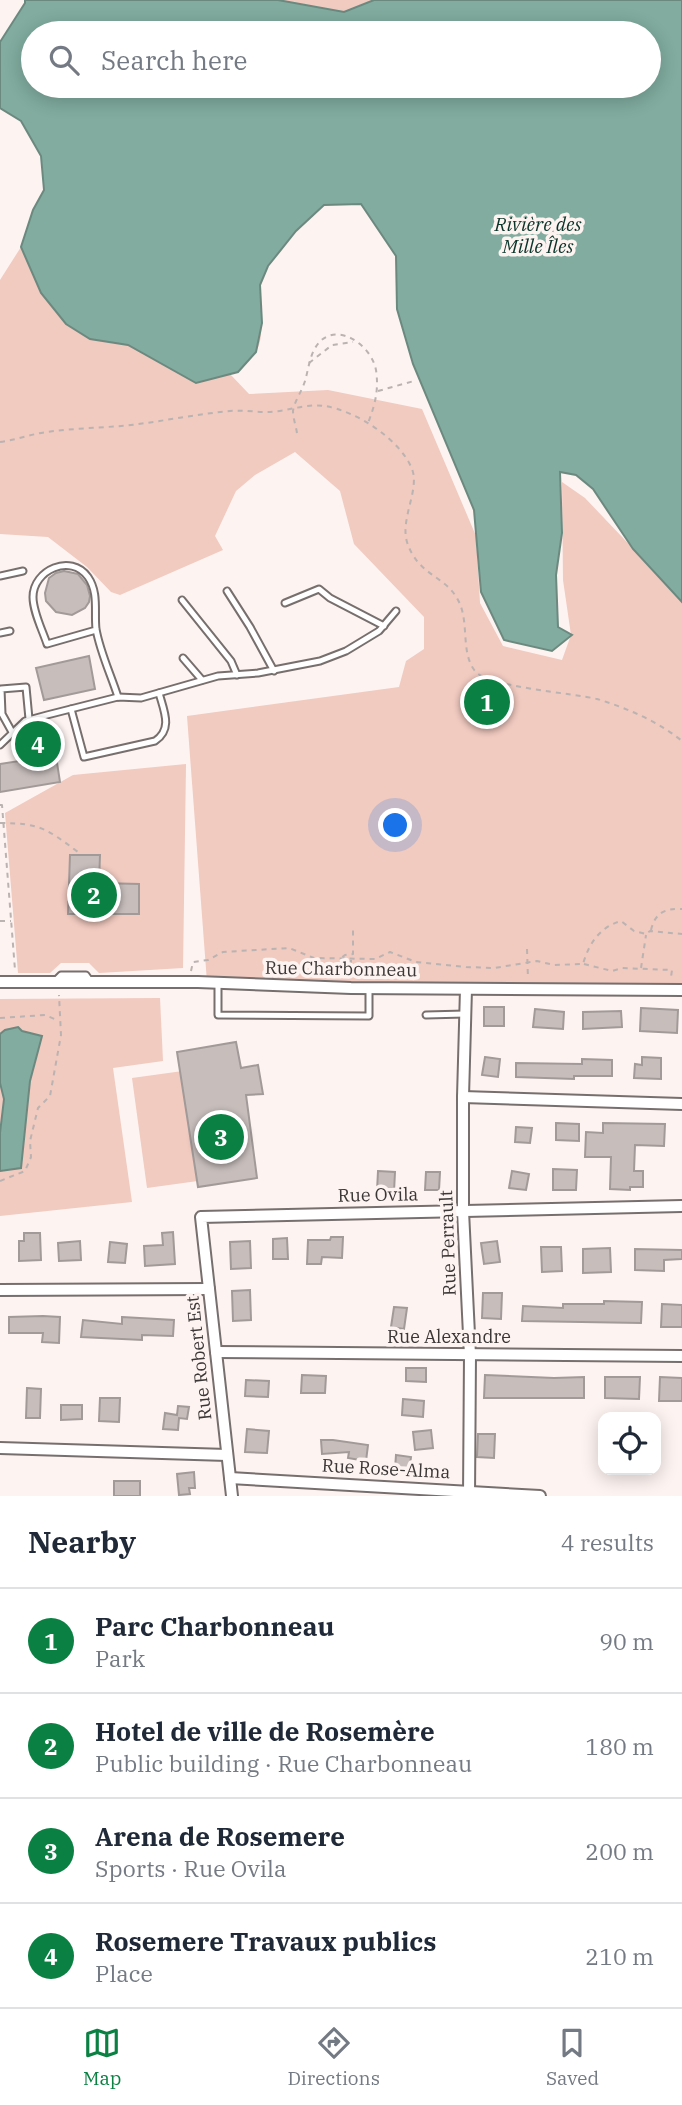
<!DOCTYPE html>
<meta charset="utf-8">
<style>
:root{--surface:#fff;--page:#f2f2f3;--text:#1f2937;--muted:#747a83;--line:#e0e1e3;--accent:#0b8043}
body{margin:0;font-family:"IBM Plex Serif",serif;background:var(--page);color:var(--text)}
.controls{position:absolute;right:21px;bottom:21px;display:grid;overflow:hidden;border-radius:14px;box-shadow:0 4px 18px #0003}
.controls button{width:63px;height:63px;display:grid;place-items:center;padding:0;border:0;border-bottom:2px solid var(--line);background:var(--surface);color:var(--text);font:35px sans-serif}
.you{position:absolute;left:396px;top:826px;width:24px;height:24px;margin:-18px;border:5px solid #fff;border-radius:50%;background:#1a73e8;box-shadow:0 0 0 10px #1a73e833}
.badge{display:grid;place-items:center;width:46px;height:46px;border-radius:50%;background:var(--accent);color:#fff;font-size:23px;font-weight:700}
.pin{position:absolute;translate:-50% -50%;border:4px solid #fff;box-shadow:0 2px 7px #0006}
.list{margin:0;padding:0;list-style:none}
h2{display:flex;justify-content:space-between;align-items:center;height:91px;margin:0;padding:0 28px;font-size:30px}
h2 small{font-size:23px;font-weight:400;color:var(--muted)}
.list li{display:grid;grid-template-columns:46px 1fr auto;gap:21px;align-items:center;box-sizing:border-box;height:105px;padding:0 28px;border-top:2px solid var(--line)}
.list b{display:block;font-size:26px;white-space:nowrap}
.list p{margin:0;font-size:23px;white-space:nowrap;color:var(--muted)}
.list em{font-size:23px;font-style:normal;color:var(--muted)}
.icon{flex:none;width:38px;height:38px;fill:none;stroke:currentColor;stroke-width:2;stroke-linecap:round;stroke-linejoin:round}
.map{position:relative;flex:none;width:682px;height:1496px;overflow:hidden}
.search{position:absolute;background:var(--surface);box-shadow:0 4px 18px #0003;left:21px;right:21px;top:21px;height:77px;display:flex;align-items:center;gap:18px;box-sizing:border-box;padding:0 24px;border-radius:38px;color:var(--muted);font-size:26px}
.sheet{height:511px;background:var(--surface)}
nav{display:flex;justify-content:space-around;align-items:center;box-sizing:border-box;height:98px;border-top:2px solid var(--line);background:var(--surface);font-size:19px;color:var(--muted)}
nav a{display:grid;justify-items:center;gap:4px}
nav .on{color:var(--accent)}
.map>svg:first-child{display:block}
</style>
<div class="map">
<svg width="682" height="1496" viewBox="0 0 682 1496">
<rect width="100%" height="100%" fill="#fdf3f1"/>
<g fill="#f1cac0" fill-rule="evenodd">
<path d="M25,0H114L33,33V86L361,204L324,205C304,224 266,256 260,284C256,303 268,335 255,353C249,361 237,367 230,374L249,394L328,390L422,409L476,536L480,603L503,646L562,660L571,635L563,580L562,482L585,498L682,600V990L207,982L187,716L399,687L406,661L424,649V617L354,544L340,491L295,452L255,475L236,491L215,536L223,550L120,595L111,592L87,567L48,537L0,534V280L21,247L33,210L44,190L41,156L21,121L0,108V42L25,3Z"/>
<polygon points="278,0 374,0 344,12"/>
<path d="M186,764L183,968L99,973L89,963H61L50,973H18L5,813L73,775ZM70,855H99V883L139,885V914H68Z"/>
<polygon points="160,998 163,1061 113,1068 132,1202 0,1216 0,999"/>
<polygon points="190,1070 205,1180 147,1188 132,1078"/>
</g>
<g fill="#81ac9f" stroke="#6c8980" stroke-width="2" fill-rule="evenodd">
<path d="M25,0H278L344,12L374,0H682V602L633,549L593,489L576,475L560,472L562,533L556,575L558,627L572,635L552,651L504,640L481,592L474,510L413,364L397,309L396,256L361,204L324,205L296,231L268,266L260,285L262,323L256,352L238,372L196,383L128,345L90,339L66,324L41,293L21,247L33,210L44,190L41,156L21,121L0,108V42L25,3ZM33,33H649V86H33Z"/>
<polygon points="18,1027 22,1031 42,1036 30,1081 21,1168 0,1171 0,1133 4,1099 0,1083 0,1034 5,1030"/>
</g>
<g fill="#c7bebc" stroke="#a29a98" stroke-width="2">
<polygon points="64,571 78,574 87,585 90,596 89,602 85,608 72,615 56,612 46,601 45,593 49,578 56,573"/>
<polygon points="89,656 95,689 44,700 36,668"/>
<polygon points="51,724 60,782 0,792 0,764 26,760 20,733 26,727"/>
<polygon points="70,855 100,855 99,883 139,884 139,914 68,914"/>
<rect x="484" y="1007" width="20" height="19"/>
<polygon points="641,1008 678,1010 677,1033 640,1031"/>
<polygon points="535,1009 564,1012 563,1029 533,1027"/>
<polygon points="621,1011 622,1027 583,1029 583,1012"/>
<polygon points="236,1042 241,1068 258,1065 263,1094 246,1095 257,1178 198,1187 177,1052"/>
<polygon points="485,1057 500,1059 498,1077 482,1075"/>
<polygon points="642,1057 661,1058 661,1079 634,1078 635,1064 642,1065"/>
<polygon points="582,1059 612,1060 612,1076 574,1076 574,1079 516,1077 516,1063 582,1064"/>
<polygon points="556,1123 579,1124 579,1141 556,1140"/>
<polygon points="603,1123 665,1124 664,1146 635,1145 634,1171 643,1171 643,1187 630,1187 630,1190 610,1189 611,1157 585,1157 586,1132 603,1133"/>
<polygon points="516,1127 532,1128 530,1143 515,1142"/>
<polygon points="553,1169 577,1170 576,1190 553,1190"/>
<polygon points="378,1171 395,1172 394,1192 377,1191"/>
<polygon points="512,1171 529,1174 526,1190 509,1188"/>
<polygon points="426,1172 440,1172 439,1190 425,1190"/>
<polygon points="173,1232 175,1264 145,1266 144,1246 163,1245 162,1233"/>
<polygon points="24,1233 40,1233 41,1260 19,1261 19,1241 24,1241"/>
<polygon points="331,1237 343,1237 342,1258 322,1257 321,1264 307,1264 308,1240 330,1240"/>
<polygon points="287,1238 288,1259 273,1259 273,1239"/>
<polygon points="80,1241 81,1260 59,1261 58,1243"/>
<polygon points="250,1241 251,1268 231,1269 230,1242"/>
<polygon points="497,1241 500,1262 484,1264 481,1243"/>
<polygon points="110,1242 127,1244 125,1263 108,1262"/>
<polygon points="541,1247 561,1247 562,1271 542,1272"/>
<polygon points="610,1248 611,1272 583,1273 583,1249"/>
<polygon points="635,1249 682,1250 682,1259 664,1260 664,1271 635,1270"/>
<polygon points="250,1290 251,1320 233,1321 232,1291"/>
<polygon points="483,1293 502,1293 501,1319 482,1318"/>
<polygon points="604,1301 642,1302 641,1323 522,1321 523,1306 563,1308 563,1304 604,1304"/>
<polygon points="662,1304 682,1305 682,1327 661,1327"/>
<polygon points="394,1307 407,1308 404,1329 391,1327"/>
<polygon points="43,1316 60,1317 59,1343 42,1342 43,1333 9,1333 9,1317"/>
<polygon points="122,1317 174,1320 173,1336 142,1335 142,1340 81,1337 83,1320 122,1324"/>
<polygon points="406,1368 426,1368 426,1382 406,1381"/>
<polygon points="302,1375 326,1376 325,1393 301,1393"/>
<polygon points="485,1375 554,1378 584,1377 584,1398 484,1398"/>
<polygon points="605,1377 640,1377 639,1399 605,1398"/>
<polygon points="660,1377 682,1378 682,1401 659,1401"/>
<polygon points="246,1380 269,1381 268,1397 245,1396"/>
<polygon points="27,1388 41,1389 40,1418 26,1418"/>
<polygon points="100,1398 120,1398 119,1422 99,1421"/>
<polygon points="403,1399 424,1401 423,1417 402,1415"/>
<polygon points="61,1405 82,1405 82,1419 61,1420"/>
<polygon points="178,1406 189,1407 187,1419 179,1418 178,1430 163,1429 165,1413 177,1415"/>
<polygon points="247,1429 269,1431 267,1453 245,1452"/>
<polygon points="431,1430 433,1448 415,1450 413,1432"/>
<polygon points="478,1434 495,1434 494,1458 477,1457"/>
<polygon points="321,1440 333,1440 368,1445 366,1461 348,1458 349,1452 322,1454"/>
<polygon points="396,1455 411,1457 409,1471 395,1469"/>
<polygon points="194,1472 195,1488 189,1488 190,1494 179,1495 177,1474"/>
<rect x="114" y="1481" width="26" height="15"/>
</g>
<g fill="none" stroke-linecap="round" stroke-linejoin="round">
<defs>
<g id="service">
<polyline points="0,576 23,571"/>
<polyline points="227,591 250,627 274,671"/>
<polyline points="182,600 231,661 237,675"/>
<polyline points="285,603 319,589 330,598 384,626"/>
<path d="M96,630L47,644C42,629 33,612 33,597C33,570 71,553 88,577C99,593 94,611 96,629C100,652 111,675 118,697"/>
<polyline points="0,633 10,631"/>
<polyline points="183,658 202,680"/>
<path d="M71,709L84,757L155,741C173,729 164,711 159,693"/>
<polyline points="12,732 2,714 1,689 26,687 29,719"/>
<polyline points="0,745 25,721 47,715 118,697 141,698 218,676 258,673 320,661 346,651 379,631 396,611"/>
<polyline points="55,981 61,975 86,975 91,982"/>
<polyline points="218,983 218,1015 369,1016 369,989"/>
<polyline points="426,1015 465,1014"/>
</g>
<g id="minor">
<polyline points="0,982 198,982 351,988 682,990"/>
<polyline points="466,989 463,1097 463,1211 470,1355 469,1496"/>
<polyline points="463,1097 682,1104"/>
<polyline points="0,1290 209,1289"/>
<polyline points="216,1352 682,1356"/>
<polyline points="0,1448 227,1455"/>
<polyline points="230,1478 540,1496"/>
<polyline points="232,1496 201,1217 682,1206"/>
</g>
</defs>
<use href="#service" stroke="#776f6d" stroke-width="9"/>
<use href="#minor" stroke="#776f6d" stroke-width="14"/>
<g stroke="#bbb3b1" stroke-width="2" stroke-dasharray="5 5" stroke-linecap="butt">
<polyline points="309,363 332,345 353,342"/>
<polyline points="378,391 414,381"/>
<path d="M297,433C296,426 293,418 293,411C294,402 302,391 305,381C308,371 309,360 314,350C331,317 371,343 376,370C379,390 375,405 368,423"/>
<path d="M0,442C16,440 31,434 47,432C74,428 103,428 131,425C164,421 197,414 230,411C243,410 255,412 267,412C286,412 306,403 325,406C356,411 400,439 412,469C420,489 400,519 407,542C418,576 445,575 458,600C470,622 460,652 475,671C487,687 573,693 597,699C627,708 659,722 682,741"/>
<polyline points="0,805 2,805 15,970"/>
<path d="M0,823C40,823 47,829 78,852"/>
<polyline points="0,921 11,921"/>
<path d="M651,930C655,913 665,908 682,909"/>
<polyline points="527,949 528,979"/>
<polyline points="351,960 351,975"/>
<polyline points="584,964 612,971 622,968 672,970 671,977"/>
<polyline points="641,968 646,935"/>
<path d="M191,971L193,962L208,960L223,952L289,948L314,958L375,959L390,952L416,962L466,967L494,968L537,961L554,965L583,964C589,943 600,927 621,921L634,931L646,934L650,931L682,934"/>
<polyline points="340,976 340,959 345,955 353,954 353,927"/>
<polyline points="0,1018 45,1015 57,1020"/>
<polyline points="0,1181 25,1171 31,1157 30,1141 38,1108 50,1096 61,1035 59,995"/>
</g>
<use href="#service" stroke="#fff" stroke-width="5"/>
<use href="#minor" stroke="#fff" stroke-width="10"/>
</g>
<g text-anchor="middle" stroke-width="7" stroke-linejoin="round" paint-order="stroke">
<g font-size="18" fill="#3a3736" stroke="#fdf3f1">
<text transform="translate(341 969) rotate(1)" y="6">Rue Charbonneau</text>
<text transform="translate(378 1195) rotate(-1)" y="6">Rue Ovila</text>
<text transform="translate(448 1243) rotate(-92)" y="6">Rue Perrault</text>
<text x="449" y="1343">Rue Alexandre</text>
<text transform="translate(199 1358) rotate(-96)" y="6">Rue Robert Est</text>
<text transform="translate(386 1469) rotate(3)" y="6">Rue Rose-Alma</text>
</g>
<g font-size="19" font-style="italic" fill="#0a342a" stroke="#fdf3f1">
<text x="538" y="231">Rivière des<tspan x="538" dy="22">Mille Îles</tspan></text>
</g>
</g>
</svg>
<div class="controls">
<button><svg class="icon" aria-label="locate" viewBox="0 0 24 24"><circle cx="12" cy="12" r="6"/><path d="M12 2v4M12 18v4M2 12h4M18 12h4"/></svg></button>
</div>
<div class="you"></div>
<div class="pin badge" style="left:487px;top:702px">1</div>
<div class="pin badge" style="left:94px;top:895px">2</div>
<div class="pin badge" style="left:221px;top:1137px">3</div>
<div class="pin badge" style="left:38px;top:744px">4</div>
<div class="search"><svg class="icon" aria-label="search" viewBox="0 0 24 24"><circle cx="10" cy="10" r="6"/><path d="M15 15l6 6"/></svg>Search here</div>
</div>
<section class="sheet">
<h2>Nearby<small>4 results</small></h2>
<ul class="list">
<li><span class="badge">1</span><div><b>Parc Charbonneau</b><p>Park</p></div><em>90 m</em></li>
<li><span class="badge">2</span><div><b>Hotel de ville de Rosemère</b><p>Public building · Rue Charbonneau</p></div><em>180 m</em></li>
<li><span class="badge">3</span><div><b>Arena de Rosemere</b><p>Sports · Rue Ovila</p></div><em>200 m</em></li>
<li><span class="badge">4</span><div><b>Rosemere Travaux publics</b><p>Place</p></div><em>210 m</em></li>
</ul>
</section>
<nav>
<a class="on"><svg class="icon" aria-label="map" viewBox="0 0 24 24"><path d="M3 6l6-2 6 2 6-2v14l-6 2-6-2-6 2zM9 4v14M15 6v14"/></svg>Map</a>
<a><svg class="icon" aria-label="directions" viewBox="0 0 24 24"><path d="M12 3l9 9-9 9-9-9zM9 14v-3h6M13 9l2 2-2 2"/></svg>Directions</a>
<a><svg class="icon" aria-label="saved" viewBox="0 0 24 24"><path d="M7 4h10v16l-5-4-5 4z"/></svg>Saved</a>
</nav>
